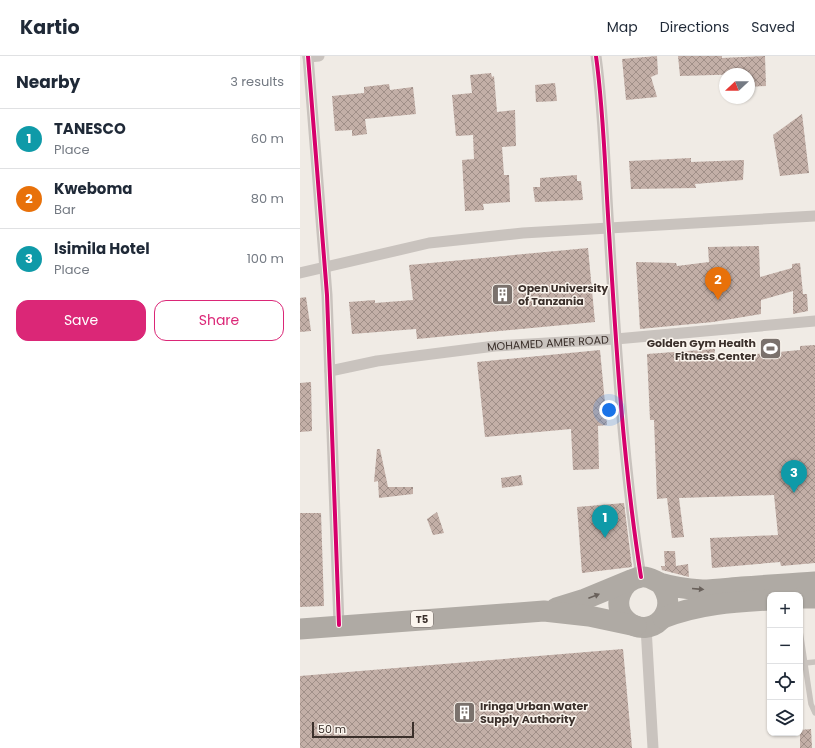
<!DOCTYPE html>
<meta charset="utf-8">
<style>
:root{--surface:#fff;--page:#f2f2f3;--text:#1f2937;--muted:#747a83;--line:#e0e1e3;--accent:#db2777}
body{margin:0;font-family:Poppins,sans-serif;background:var(--page);color:var(--text)}
.controls{position:absolute;right:12px;bottom:12px;display:grid;overflow:hidden;border-radius:8px;box-shadow:0 1px 3px #0004}
.controls button{width:36px;height:36px;display:grid;place-items:center;padding:0;border:0;border-bottom:1px solid var(--line);background:var(--surface);color:var(--text);font:20px sans-serif}
.compass{position:absolute;left:419px;top:12px;width:36px;height:36px;border-radius:50%;background:var(--surface);box-shadow:0 1px 3px #0004;rotate:248deg}
.scale{position:absolute;left:12px;bottom:10px;width:102px;box-sizing:border-box;padding-left:4px;border:2px solid #3b302b;border-top:0;font-size:11px;line-height:14px;white-space:nowrap;color:#3b302b;-webkit-text-stroke:3px #fbf5ee;paint-order:stroke}
.you{position:absolute;left:309px;top:354px;width:14px;height:14px;margin:-10px;border:3px solid #fff;border-radius:50%;background:#1a73e8;box-shadow:0 0 0 6px #1a73e833}
.badge{display:grid;place-items:center;width:26px;height:26px;border-radius:50%;background:var(--accent);color:#fff;font-size:13px;font-weight:700}
.pin{position:absolute;translate:-50% -33px;filter:drop-shadow(0 1px 2px #0008)}
.pin::after{content:'';position:absolute;top:21px;width:14px;height:12px;background:inherit;clip-path:polygon(0 0,100% 0,50% 100%)}
.list{margin:0;padding:0;list-style:none}
h2{display:flex;justify-content:space-between;align-items:center;height:52px;margin:0;padding:0 16px;font-size:17px}
h2 small{font-size:13px;font-weight:400;color:var(--muted)}
.list li{display:grid;grid-template-columns:26px 1fr auto;gap:12px;align-items:center;box-sizing:border-box;height:60px;padding:0 16px;border-top:1px solid var(--line)}
.list b{display:block;font-size:15px;white-space:nowrap}
.list p{margin:0;font-size:13px;white-space:nowrap;color:var(--muted)}
.list em{font-size:13px;font-style:normal;color:var(--muted)}
.actions{display:flex;gap:8px;padding:12px 16px}
.actions a{flex:1;padding:9px 0;border:1px solid var(--accent);border-radius:12px;text-align:center;font-size:14px;color:var(--accent)}
.actions .main{background:var(--accent);color:#fff}
.icon{flex:none;width:22px;height:22px;fill:none;stroke:currentColor;stroke-width:2;stroke-linecap:round;stroke-linejoin:round}
.map{position:relative;flex:none;width:515px;height:692px;overflow:hidden}
header{display:flex;align-items:center;gap:24px;box-sizing:border-box;height:56px;padding:0 20px;background:var(--surface);border-bottom:1px solid var(--line)}
header strong{font-size:19px}
nav{display:flex;gap:22px;margin-inline-start:auto;font-size:14px}
main{display:flex}
aside{flex:1;background:var(--surface)}
.map>svg:first-child{display:block}
</style>
<header>
<strong>Kartio</strong>
<nav><a>Map</a><a>Directions</a><a>Saved</a></nav>
</header>
<main>
<aside>
<h2>Nearby<small>3 results</small></h2>
<ul class="list">
<li><span class="badge" style="background:#0f9aa8">1</span><div><b>TANESCO</b><p>Place</p></div><em>60 m</em></li>
<li><span class="badge" style="background:#e8710a">2</span><div><b>Kweboma</b><p>Bar</p></div><em>80 m</em></li>
<li><span class="badge" style="background:#0f9aa8">3</span><div><b>Isimila Hotel</b><p>Place</p></div><em>100 m</em></li>
</ul>
<div class="actions"><a class="main">Save</a><a>Share</a></div>
</aside>
<div class="map">
<svg width="515" height="692" viewBox="0 0 515 692">
<defs>
<pattern id="building-cross-hatch" width="8" height="8" patternUnits="userSpaceOnUse"><rect width="8" height="8" fill="#c3afa7"/><path d="M0 0l8 8M0 8l8-8" fill="none" stroke="#a08f88"/></pattern>
</defs>
<rect width="100%" height="100%" fill="#f0ebe5"/>
<g fill="url(#building-cross-hatch)">
<polygon points="357,0 358,18 351,21 357,41 326,44 322,3"/>
<polygon points="378,0 422,0 422,2 465,0 466,30 449,31 449,18 380,20"/>
<polygon points="191,17 192,21 194,20 197,56 215,54 216,90 202,91 204,119 209,119 210,146 183,148 184,154 165,155 162,104 174,103 173,79 156,80 152,39 172,37 170,19"/>
<polygon points="255,27 257,45 236,46 235,29"/>
<polygon points="89,28 90,34 113,31 116,58 65,63 67,78 52,80 52,74 35,75 32,40 64,37 64,31"/>
<polygon points="502,58 509,117 480,120 473,79"/>
<polygon points="391,102 391,106 444,104 443,124 395,128 396,132 331,133 329,105"/>
<polygon points="277,119 277,125 281,125 283,144 235,146 233,131 240,131 240,122"/>
<polygon points="459,190 460,221 492,212 492,208 500,207 503,238 507,238 508,255 493,258 493,235 461,244 461,258 413,266 340,273 336,206 376,207 377,210 409,206 408,191"/>
<polygon points="288,192 295,266 117,283 116,273 52,278 49,246 75,244 75,247 113,244 109,209"/>
<polygon points="6,241 11,275 0,276 0,242"/>
<polygon points="515,289 515,507 481,510 480,506 412,512 410,482 478,479 474,439 379,442 384,481 372,482 367,442 357,443 354,364 350,364 347,298 415,293 414,302 500,294 500,290"/>
<polygon points="300,294 307,369 298,370 299,413 273,414 271,373 185,381 177,306"/>
<polygon points="11,326 12,375 0,376 0,327"/>
<polygon points="77,393 80,393 88,431 113,431 113,438 79,442 78,425 74,426"/>
<polygon points="221,419 223,429 202,432 201,422"/>
<polygon points="324,447 332,511 282,517 277,451"/>
<polygon points="137,456 144,477 133,479 127,463"/>
<polygon points="0,457 21,457 24,550 0,551"/>
<polygon points="364,495 375,495 376,510 388,508 389,521 362,514 361,510 365,510"/>
<polygon points="323,593 332,692 0,692 0,620"/>
<polygon points="511,673 512,692 500,692 500,674"/>
</g>
<g fill="none" stroke-linecap="round" stroke-linejoin="round">
<g stroke="#c9c3be" stroke-width="5.5">
<polyline points="500,575 511,648 515,657"/>
<polyline points="505,607 515,606"/>
</g>
<g stroke="#c9c3be" stroke-width="11">
<polyline points="8,0 27,239 39,569"/>
<path d="M296,0C304,58 305,116 309,175C316,290 323,406 341,521"/>
<polyline points="8,1 19,0"/>
<polyline points="0,217 129,187 223,177 515,160"/>
<path id="s1" d="M30,315L77,305L195,290L316,283L515,265"/>
<polyline points="346,571 353,692"/>
</g>
<g stroke="#afaaa4" stroke-width="21">
<path d="M360,527C383,555 350,585 327,565C311,551 320,524 341,521C349,520 353,524 360,527C373,531 389,533 402,534C415,534 429,532 442,531C466,529 491,528 515,526"/>
<polyline points="500,542 515,542"/>
<polyline points="256,552 285,543 331,524"/>
<path d="M363,562C398,548 433,546 470,544"/>
<polyline points="0,573 244,555 289,560 336,570"/>
</g>
<defs>
<g id="cycleway">
<polyline points="8,0 27,239 39,569"/>
<path d="M296,0C304,58 305,116 309,175C316,290 323,406 341,521"/>
</g>
</defs>
<use href="#cycleway" stroke="#fbf5ee" stroke-width="6"/>
<use href="#cycleway" stroke="#d6006c" stroke-width="4"/>
</g>
<defs><path id="oneway-solid" d="M-6-.8H1V-3.2L6.5 0L1 3.2V.8H-6Z"/></defs>
<g fill="#69615b">
<use href="#oneway-solid" transform="translate(398 533) rotate(5)"/>
<use href="#oneway-solid" transform="translate(294 540) rotate(-21)"/>
</g>
<defs>
<symbol id="building-square" viewBox="-11 -11 22 22"><rect x="-9" y="-9" width="18" height="18" rx="4" fill="#7a716c" stroke="#fbf5ee"/><path d="M-4-6H4V6H1V3H-1V6H-4ZM-2.5-4.3h1.7v1.8h-1.7ZM.8-4.3h1.7v1.8H.8ZM-2.5-1h1.7V.8h-1.7ZM.8-1h1.7V.8H.8Z" fill="#fff"/></symbol>
<symbol id="stadium-square" viewBox="-11 -11 22 22"><rect x="-9" y="-9" width="18" height="18" rx="4" fill="#7a716c" stroke="#fbf5ee"/><path d="M0-5a6.5 5 0 1 0 0 10a6.5 5 0 1 0 0-10ZM-3.5-1.8h7v3.6h-7Z" fill="#fff"/></symbol>
</defs>
<g fill-rule="evenodd">
<use href="#building-square" x="190" y="226" width="25" height="25"/>
<use href="#stadium-square" x="458" y="280" width="25" height="25"/>
<use href="#building-square" x="152" y="644" width="25" height="25"/>
</g>
<g text-anchor="middle" stroke-width="3" stroke-linejoin="round" paint-order="stroke">
<rect fill="#fbf5ee" stroke="#756b66" stroke-width="1" x="111" y="555" width="22" height="16" rx="3"/>
<g font-size="10" font-weight="bold" fill="#3b302b">
<text x="122" y="567">T5</text>
</g>
<g font-size="11" font-weight="bold" fill="#3b302b" stroke="#fbf5ee" text-anchor="start">
<text x="218" y="236">Open University<tspan x="218" dy="13">of Tanzania</tspan></text>
<text x="456" y="291" text-anchor="end">Golden Gym Health<tspan x="456" dy="13">Fitness Center</tspan></text>
<text x="180" y="654">Iringa Urban Water<tspan x="180" dy="13">Supply Authority</tspan></text>
</g>
<g font-size="11" fill="#3b302b" stroke="#fbf5ee">
<text dy="4" stroke="none"><textPath href="#s1" startOffset="220">MOHAMED AMER ROAD</textPath></text>
</g>
</g>
</svg>
<div class="controls">
<button>+</button>
<button>−</button>
<button><svg class="icon" aria-label="locate" viewBox="0 0 24 24"><circle cx="12" cy="12" r="6"/><path d="M12 2v4M12 18v4M2 12h4M18 12h4"/></svg></button>
<button><svg class="icon" aria-label="layers" viewBox="0 0 24 24"><path d="M12 4l9 5-9 5-9-5zM3 14l9 5 9-5"/></svg></button>
</div>
<svg class="compass" viewBox="-18 -18 36 36"><path d="M0-13l5 13h-10z" fill="#e53935"/><path d="M0 13l5-13h-10z" fill="#747a83"/></svg>
<div class="scale">50 m</div>
<div class="you"></div>
<div class="pin badge" style="left:305px;top:482px;background:#0f9aa8">1</div>
<div class="pin badge" style="left:418px;top:244px;background:#e8710a">2</div>
<div class="pin badge" style="left:494px;top:437px;background:#0f9aa8">3</div>
</div>
</main>
